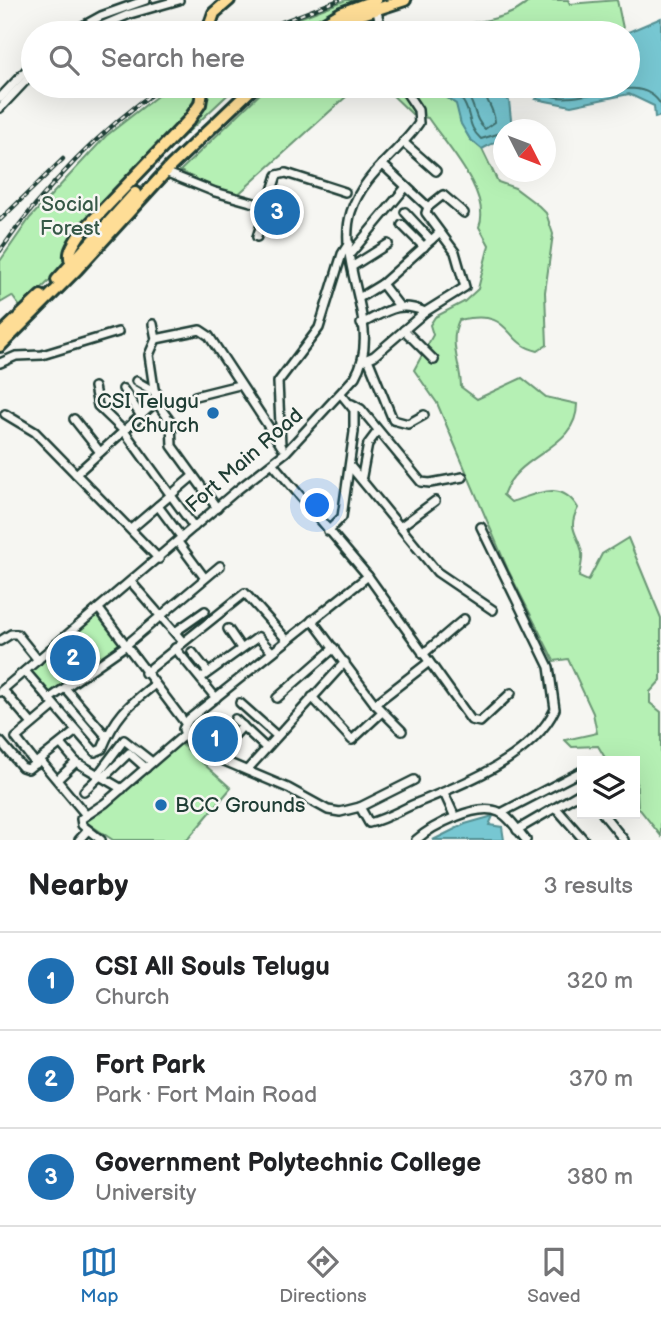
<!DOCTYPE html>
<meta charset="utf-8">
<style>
:root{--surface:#fff;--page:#f2f2f2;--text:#202124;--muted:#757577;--line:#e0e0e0;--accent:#1f6fb2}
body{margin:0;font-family:"Balsamiq Sans",sans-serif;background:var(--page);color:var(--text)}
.controls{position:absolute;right:21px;bottom:21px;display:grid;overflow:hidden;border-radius:0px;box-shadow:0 7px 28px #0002}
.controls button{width:63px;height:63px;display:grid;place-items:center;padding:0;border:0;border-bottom:2px solid var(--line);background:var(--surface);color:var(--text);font:35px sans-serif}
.compass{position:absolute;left:493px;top:119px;width:63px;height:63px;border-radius:50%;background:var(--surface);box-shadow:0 7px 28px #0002;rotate:132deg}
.you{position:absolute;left:318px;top:506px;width:24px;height:24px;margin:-18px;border:5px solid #fff;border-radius:50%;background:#1a73e8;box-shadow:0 0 0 10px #1a73e833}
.badge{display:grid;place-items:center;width:46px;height:46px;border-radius:50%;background:var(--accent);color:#fff;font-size:23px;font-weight:700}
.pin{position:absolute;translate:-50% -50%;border:4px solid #fff;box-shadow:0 2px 7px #0006}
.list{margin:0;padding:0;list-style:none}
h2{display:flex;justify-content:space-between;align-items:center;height:91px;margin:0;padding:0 28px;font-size:30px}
h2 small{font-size:23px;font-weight:400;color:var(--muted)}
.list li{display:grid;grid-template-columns:46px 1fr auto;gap:21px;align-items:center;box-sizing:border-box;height:98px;padding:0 28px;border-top:2px solid var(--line)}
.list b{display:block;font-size:26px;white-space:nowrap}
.list p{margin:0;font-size:23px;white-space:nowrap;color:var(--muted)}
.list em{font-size:23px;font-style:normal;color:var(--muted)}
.icon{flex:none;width:38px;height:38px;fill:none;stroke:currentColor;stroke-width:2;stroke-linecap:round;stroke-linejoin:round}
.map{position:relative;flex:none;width:661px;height:840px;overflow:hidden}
.search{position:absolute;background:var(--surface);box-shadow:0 7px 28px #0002;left:21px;right:21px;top:21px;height:77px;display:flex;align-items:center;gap:18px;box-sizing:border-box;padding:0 24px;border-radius:38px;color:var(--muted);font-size:26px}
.sheet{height:385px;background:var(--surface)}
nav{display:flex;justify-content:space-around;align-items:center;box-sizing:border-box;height:98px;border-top:2px solid var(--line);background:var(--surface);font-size:19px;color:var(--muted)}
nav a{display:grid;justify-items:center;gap:4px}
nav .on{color:var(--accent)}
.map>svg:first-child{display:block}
</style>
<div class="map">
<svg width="661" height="840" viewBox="0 0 661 840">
<rect width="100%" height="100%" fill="#f6f6f2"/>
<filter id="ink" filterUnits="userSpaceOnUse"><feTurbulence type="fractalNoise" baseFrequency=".0143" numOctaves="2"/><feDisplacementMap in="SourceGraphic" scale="14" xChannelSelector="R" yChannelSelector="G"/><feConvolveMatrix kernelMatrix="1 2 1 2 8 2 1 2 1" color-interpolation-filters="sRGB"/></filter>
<g filter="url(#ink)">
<g fill="#b5f0b4" stroke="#6a9674" stroke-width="2">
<polygon points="346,0 362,0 332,12 301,33 260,33"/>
<path d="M530,0H568L570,4L617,0L624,33H422C452,23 510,24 530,0Z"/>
<polygon points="170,86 237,86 155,163 68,263 21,308 12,296 0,303 0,261 30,218 106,136"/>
<polygon points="268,86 358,86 234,198 180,171"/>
<path d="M383,86H430L456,104L461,111L460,121L470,139L482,149L498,182L515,188L539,206L546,213L553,234L545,292L547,345L538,351C501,343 515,308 459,320C448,343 461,364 461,387L477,399L522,378L546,397L577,404C577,450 518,452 503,495L511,502C537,494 561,479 578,508C566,530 579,534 582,553C583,561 580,569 579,577L588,581L602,554L628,538L661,618V680L650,692V703L661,712V836L638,807L635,761H607L598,746L572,747L565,740L597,733L593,713L568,659L554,661L508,570L437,403L414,370L433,335L430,325L435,317L464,302L478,289L489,245L479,227C492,194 446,145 428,118L413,115Z"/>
<polygon points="99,611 124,646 49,699 25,671"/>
<polygon points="180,743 231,788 187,840 113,840 86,822"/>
</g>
<g fill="#77c7d2" stroke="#549093" stroke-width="2">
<polygon points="661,18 661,116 655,118 654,106 629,94 571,106 536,99 547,86 628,86 626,33"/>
<polygon points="431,86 495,86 509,101 512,129 504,130 503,141 499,140 482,149 470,139 461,124 456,104"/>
<polygon points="493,816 489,825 502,827 504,840 433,840 465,824"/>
</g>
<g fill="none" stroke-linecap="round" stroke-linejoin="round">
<g stroke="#427473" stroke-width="2">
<path d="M442,86C448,90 456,94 461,99C472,110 466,126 481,139L504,132"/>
<path d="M458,86C478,100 471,117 485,129L495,122C494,107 484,100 483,86"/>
<path d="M552,86V96C585,105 640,69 661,105"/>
</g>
<defs>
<g id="minor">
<polyline points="376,7 382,33"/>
<polyline points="70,33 101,16 146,0"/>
<polyline points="85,33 130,14 179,0"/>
<polyline points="0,98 33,63"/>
<polyline points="0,108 33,73"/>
<polyline points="403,142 436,171"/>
<polyline points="382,164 428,207"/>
<polyline points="165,172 215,192 265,206"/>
<polyline points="405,212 431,240"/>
<polyline points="402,225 424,247"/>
<polyline points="257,237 277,175 286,173 345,192"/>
<polyline points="351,253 406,187"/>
<polyline points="353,266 388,244"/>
<polyline points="382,284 399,306"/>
<polyline points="359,298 382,284 439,233"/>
<path d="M361,324C386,312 398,300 425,312"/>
<polyline points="404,330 434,360"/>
<polyline points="156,339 200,330 209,336 282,447"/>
<polyline points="368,359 393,420 408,424 424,415"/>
<polyline points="362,361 374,356 425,312 465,287 455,252 426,213 428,207 443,195 464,213"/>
<polyline points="0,363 16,356 42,355 118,332"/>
<polyline points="136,381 157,393"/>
<polyline points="94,387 98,406 124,431 194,527"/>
<polyline points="123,389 141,416"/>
<polyline points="195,396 239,385"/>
<polyline points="156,402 171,422 172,446 217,508"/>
<polyline points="352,404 361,409 421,482 430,483 463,477"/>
<polyline points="5,414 35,432 159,559"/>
<polyline points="74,419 100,452"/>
<polyline points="281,445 278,382 319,328 342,254 349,243"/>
<polyline points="273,464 368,576 471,720 480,722 511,693"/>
<polyline points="350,466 437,572 493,610"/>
<polyline points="76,474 156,402 149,355 156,339 153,324"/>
<polyline points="362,476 368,444 377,432"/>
<polyline points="158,506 182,538"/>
<polyline points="400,527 435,501"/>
<polyline points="131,529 193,476"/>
<polyline points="328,531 342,517 354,432 354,410 341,394"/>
<polyline points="178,542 204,577"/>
<path d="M368,576L189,719L183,729L187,740L203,752L288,788L328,810L340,812L360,807L369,823C386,819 402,809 419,802C464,784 533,757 555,709L549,667L481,527"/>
<polyline points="131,582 183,642"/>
<polyline points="99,609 185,723"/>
<polyline points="312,620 375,704 402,731"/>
<polyline points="228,629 241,648"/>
<polyline points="175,632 205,611"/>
<polyline points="0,641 11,634 17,634 38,660"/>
<polyline points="175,648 216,698"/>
<polyline points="192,652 208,672"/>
<polyline points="423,654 464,619"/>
<path d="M25,671L95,752L102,749C115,717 127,706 154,685"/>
<polyline points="145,673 245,593 287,640"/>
<polyline points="201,678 258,637 272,652"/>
<polyline points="65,688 107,737"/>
<polyline points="3,690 32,724"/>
<path d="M0,692L236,491L286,452L355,377C384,327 335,265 351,212C363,174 398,154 419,123L418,110L402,86"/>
<polyline points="312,697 352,740 382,712"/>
<polyline points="277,698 334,648"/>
<polyline points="49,699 125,646 220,566"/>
<polyline points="240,703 277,736"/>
<polyline points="375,704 429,662"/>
<polyline points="235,719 266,748"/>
<polyline points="0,741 22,767 28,769 76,731"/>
<polyline points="61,744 76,762 122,789"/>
<polyline points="215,757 243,726"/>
<polyline points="41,761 86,815"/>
<polyline points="36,764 16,738 54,706"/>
<polyline points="247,770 345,662"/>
<polyline points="99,773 124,740 152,762"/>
<polyline points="104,777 129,753 146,768"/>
<polyline points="58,779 76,762"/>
<polyline points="84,791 101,775"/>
<polyline points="444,793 455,817"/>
<polyline points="360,807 414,780"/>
<polyline points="556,808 584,840"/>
<polyline points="501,813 582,771"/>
<polyline points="603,814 624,840"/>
<polyline points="517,830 582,792"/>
<polyline points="79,840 88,830"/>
<polyline points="101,840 82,825 81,819 105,803 184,735"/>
<path d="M416,840C432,826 477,802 499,812C509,816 519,832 526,840"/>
</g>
<g id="highway">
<polyline points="207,33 214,13 229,0"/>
<polyline points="308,33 341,13 376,0"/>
<polyline points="320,33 347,19 405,0"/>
<path d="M75,267C64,256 73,245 80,234L189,120L200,104L203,86"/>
<polyline points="57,280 135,193"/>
<polyline points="0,335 41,296"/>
<polyline points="0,346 77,269 171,166 255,86"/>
</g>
</defs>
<use href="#minor" stroke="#1f3d34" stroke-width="12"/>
<use href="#highway" stroke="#1f3d34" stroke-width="16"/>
<use href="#minor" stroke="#f6f6f2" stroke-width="7"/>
<use href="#highway" stroke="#fedd96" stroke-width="10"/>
<defs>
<g id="rail">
<polyline points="253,33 339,0"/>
<polyline points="0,220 63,159"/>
<path d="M0,251C45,187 99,131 163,86"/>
</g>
</defs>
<use href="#rail" stroke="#1f3d34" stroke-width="4.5"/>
<use href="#rail" stroke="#f6f6f2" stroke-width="2" stroke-dasharray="5" stroke-linecap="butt"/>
</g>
</g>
<g fill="#1f6fb2" stroke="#f6f6f2" stroke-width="2.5">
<circle cx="213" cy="413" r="7"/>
<circle cx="161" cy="805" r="7"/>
</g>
<g text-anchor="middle" stroke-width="5" stroke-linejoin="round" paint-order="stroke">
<g font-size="21" fill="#365847" stroke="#f6f6f2">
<text x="70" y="211">Social<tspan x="70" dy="24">Forest</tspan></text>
</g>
<g font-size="21" fill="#1f3d34" stroke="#f6f6f2" text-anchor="end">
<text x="199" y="408">CSI Telugu<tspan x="199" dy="24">Church</tspan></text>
<text x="175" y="812" text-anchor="start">BCC Grounds</text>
</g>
<g font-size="21" fill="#1f3d34" stroke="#f6f6f2">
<text transform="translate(244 460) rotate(-41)" y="7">Fort Main Road</text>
</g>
</g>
</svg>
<div class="controls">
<button><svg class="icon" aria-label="layers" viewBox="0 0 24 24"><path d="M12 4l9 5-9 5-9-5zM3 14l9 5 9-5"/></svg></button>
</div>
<svg class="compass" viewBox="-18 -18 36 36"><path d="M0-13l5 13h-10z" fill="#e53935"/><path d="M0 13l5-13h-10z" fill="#757577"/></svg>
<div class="you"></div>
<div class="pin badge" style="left:215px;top:739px">1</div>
<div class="pin badge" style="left:73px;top:658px">2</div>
<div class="pin badge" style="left:277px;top:212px">3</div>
<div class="search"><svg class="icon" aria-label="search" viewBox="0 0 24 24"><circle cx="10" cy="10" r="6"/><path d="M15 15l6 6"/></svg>Search here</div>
</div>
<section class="sheet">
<h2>Nearby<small>3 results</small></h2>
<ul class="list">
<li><span class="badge">1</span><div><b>CSI All Souls Telugu</b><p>Church</p></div><em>320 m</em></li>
<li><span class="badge">2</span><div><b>Fort Park</b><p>Park · Fort Main Road</p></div><em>370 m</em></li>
<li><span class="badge">3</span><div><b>Government Polytechnic College</b><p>University</p></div><em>380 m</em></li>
</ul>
</section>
<nav>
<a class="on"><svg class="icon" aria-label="map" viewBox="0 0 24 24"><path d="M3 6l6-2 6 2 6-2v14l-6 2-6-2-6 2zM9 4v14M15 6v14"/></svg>Map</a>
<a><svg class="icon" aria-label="directions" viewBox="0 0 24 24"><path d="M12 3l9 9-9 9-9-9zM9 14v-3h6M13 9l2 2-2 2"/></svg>Directions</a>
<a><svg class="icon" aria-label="saved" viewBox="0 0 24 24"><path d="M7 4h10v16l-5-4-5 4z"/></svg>Saved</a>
</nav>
